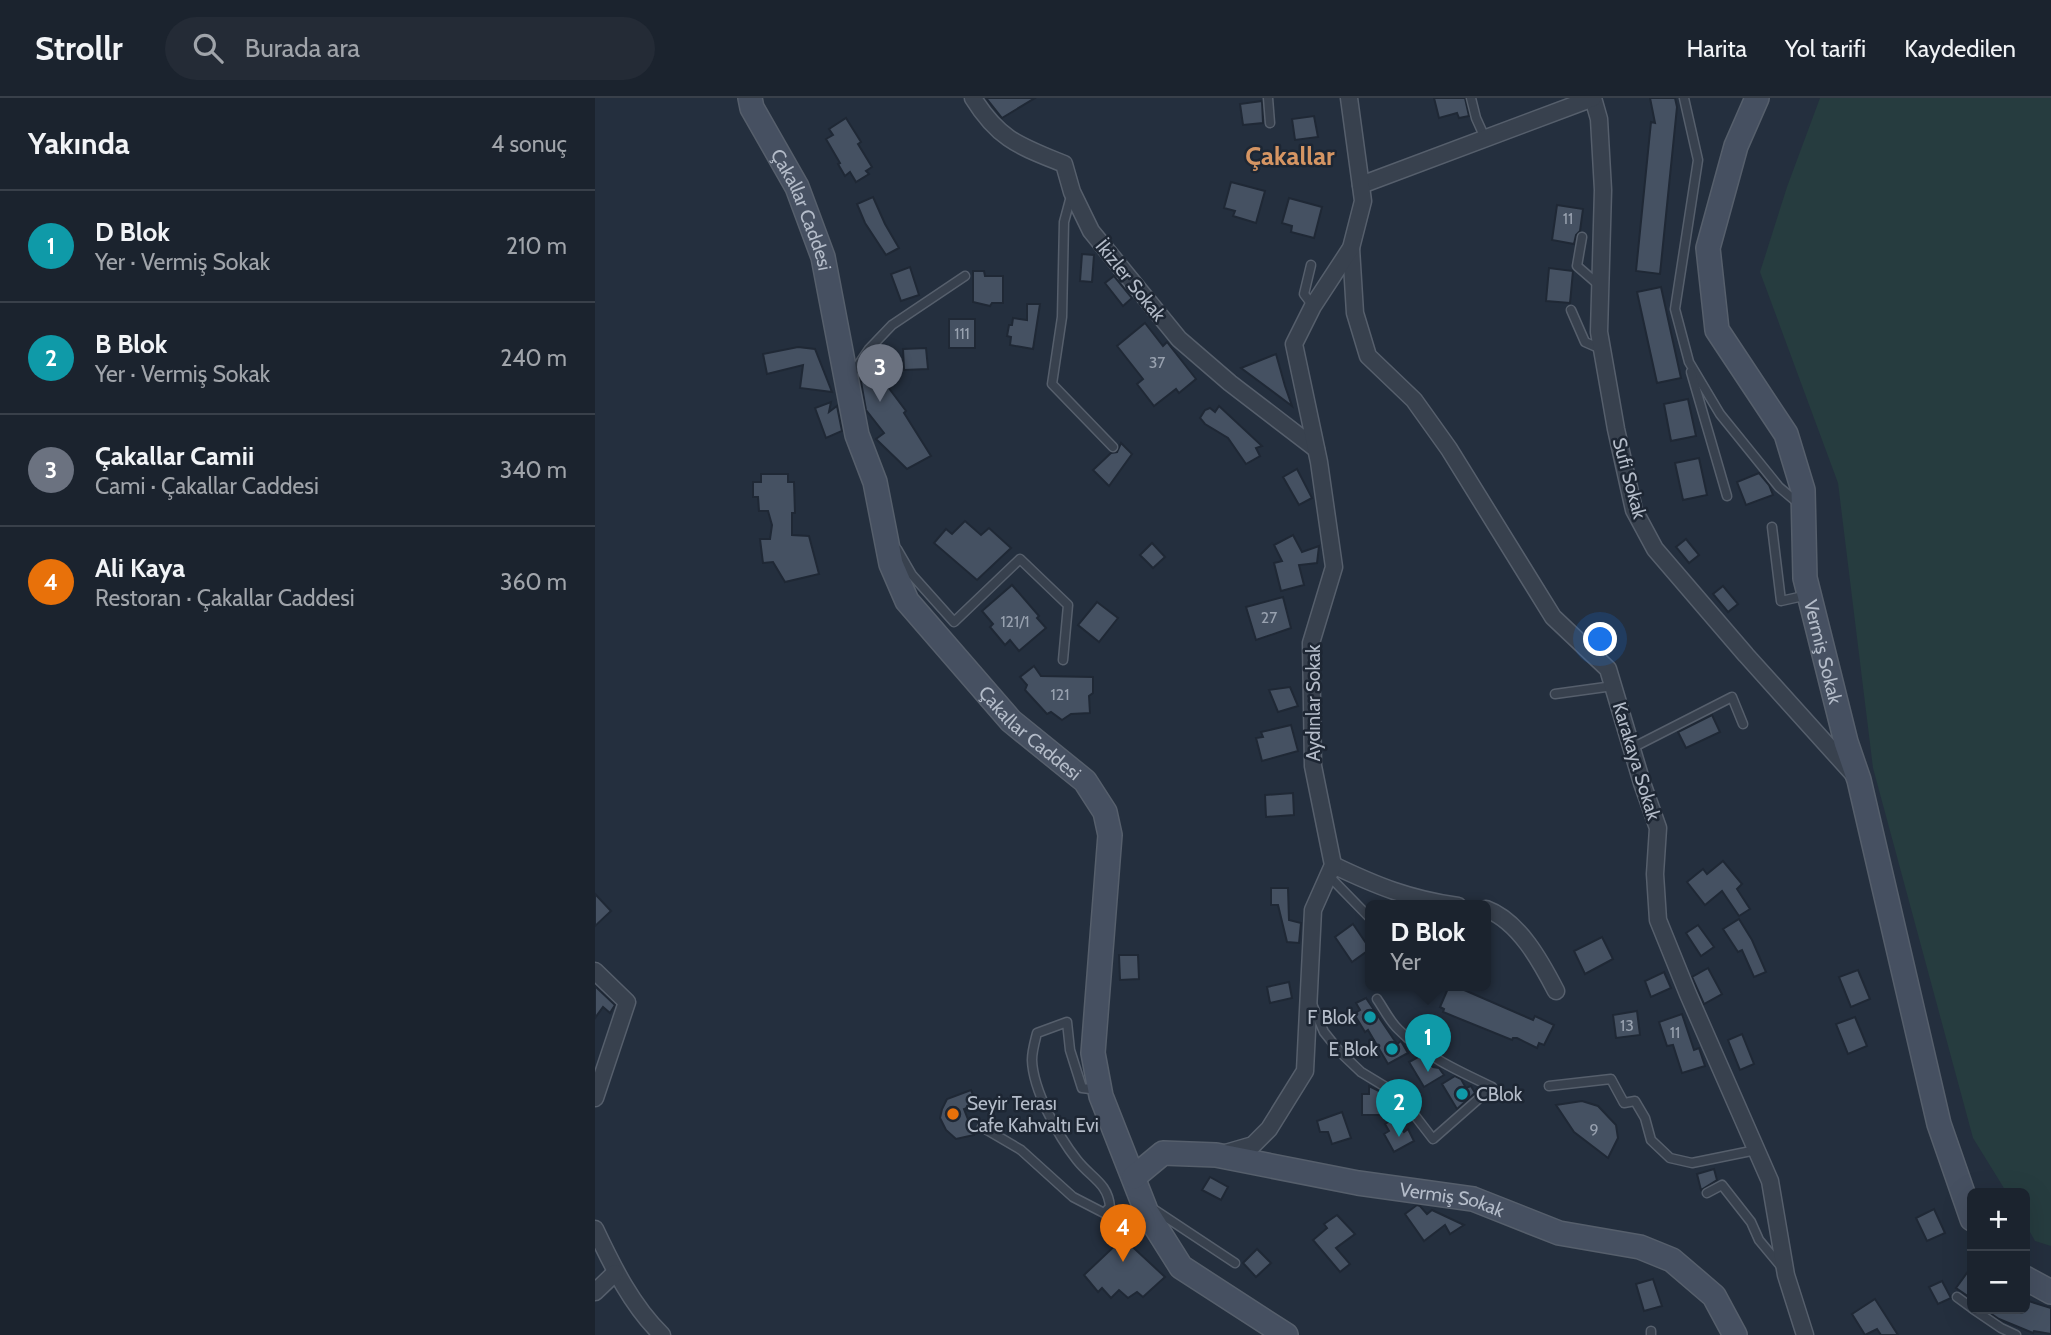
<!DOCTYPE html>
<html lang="tr">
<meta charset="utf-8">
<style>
:root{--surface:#1b232e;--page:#242b36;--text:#f1f3f6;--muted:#a0a4aa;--line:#39404a;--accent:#8ab4f8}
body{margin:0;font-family:Cabin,sans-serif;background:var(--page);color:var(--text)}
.controls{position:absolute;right:21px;bottom:21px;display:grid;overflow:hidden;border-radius:10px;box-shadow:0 7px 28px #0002}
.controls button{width:63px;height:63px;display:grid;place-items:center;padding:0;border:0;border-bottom:2px solid var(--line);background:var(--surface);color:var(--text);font:35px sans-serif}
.you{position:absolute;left:1006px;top:542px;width:24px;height:24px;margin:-18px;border:5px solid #fff;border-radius:50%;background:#1a73e8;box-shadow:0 0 0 10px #1a73e833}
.badge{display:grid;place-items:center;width:46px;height:46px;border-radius:50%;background:var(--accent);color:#fff;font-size:23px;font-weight:700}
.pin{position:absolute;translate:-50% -58px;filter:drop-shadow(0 2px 4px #0008)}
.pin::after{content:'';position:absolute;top:37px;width:24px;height:21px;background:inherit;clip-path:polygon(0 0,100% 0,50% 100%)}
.popup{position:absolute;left:770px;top:802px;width:126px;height:91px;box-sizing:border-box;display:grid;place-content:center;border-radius:10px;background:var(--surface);filter:drop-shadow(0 2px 5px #0005);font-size:23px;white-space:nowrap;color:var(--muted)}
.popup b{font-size:26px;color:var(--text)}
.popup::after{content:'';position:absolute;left:50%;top:100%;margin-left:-14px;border:14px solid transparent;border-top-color:var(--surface)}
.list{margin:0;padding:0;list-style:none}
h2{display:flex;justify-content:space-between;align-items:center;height:91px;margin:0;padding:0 28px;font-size:30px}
h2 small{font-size:23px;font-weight:400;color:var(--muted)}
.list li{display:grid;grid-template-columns:46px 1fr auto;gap:21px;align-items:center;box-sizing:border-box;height:112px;padding:0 28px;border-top:2px solid var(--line)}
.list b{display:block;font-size:26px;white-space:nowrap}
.list p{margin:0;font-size:23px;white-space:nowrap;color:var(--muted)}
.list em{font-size:23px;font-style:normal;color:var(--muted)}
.icon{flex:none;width:38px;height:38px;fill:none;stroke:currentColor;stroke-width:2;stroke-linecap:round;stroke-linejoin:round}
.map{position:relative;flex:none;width:1456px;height:1237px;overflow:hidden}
header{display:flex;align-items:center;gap:42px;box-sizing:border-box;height:98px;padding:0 35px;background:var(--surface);border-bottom:2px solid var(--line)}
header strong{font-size:33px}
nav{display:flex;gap:38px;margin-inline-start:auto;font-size:24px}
.search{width:490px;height:63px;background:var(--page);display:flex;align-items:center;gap:18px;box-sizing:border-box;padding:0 24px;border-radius:38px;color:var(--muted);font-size:26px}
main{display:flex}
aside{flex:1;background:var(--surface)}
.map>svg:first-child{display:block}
</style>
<header>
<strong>Strollr</strong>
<div class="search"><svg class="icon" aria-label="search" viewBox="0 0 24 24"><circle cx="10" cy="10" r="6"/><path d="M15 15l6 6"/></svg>Burada ara</div>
<nav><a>Harita</a><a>Yol tarifi</a><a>Kaydedilen</a></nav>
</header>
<main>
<aside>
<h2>Yakında<small>4 sonuç</small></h2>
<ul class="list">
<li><span class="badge" style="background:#0f9aa8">1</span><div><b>D Blok</b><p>Yer · Vermiş Sokak</p></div><em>210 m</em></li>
<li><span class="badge" style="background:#0f9aa8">2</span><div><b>B Blok</b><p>Yer · Vermiş Sokak</p></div><em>240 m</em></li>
<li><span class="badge" style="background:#6b7280">3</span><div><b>Çakallar Camii</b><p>Cami · Çakallar Caddesi</p></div><em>340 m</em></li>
<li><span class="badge" style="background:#e8710a">4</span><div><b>Ali Kaya</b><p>Restoran · Çakallar Caddesi</p></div><em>360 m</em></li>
</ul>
</aside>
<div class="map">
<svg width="1456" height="1237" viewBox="0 0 1456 1237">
<rect width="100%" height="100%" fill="#242f3e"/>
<polygon fill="#263c3f" points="1225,0 1456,0 1456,1148 1440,1143 1430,1125 1430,1095 1412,1095 1378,1040 1278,670 1243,385 1165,174 1192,89"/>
<g fill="#455162" stroke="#1f2835" stroke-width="2">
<polygon points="391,0 440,0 407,20"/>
<polygon points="839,0 870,0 874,18 864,20 862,15 844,20"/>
<polygon points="1055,0 1080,0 1082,9 1065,176 1041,173 1056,24 1060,25"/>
<polygon points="667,3 668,25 648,27 645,6"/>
<polygon points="719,18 723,39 700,42 697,21"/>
<polygon points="251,20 266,44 263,46 277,69 271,73 274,76 261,84 255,74 250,78 243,66 245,65 231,41 238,37 234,31"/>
<polygon points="636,84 670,93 661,125 638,118 640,113 629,110"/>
<polygon points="278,99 290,126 304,150 291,157 270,125 262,106"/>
<polygon points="694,100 727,109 719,140 696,134 697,128 687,125"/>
<polygon points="962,107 988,111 985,133 981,137 979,146 957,142"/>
<polygon points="487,156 499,157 497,184 485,183"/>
<polygon points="315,169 324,197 306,203 296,176"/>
<polygon points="954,170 978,173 975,205 951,203"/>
<polygon points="378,173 389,173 390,178 408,178 408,205 397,205 395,208 378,204"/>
<polygon points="519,178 537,200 528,208 510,185"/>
<polygon points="1066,189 1086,280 1062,285 1042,194"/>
<polygon points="432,206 445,206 438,251 415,247 416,239 412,238 414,227 417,227 418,220 432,222"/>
<rect x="354" y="221" width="26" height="29"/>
<polygon points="550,225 568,248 572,244 601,281 584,295 581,291 559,308 542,286 548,281 522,248"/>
<polygon points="203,249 220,251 237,294 205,290 208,267 172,276 168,256"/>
<polygon points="331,250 333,271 309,272 308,251"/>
<polygon points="681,256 690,288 697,308 646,270"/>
<polygon points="272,271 279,280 284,277 311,313 309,315 336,358 312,371 281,341 289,335 271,312 265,278"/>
<polygon points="1093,301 1101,338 1076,343 1069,306"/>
<polygon points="236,304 234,314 242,308 247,333 231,340 220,310"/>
<polygon points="624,308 667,348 661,350 665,358 651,366 633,340 610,326 605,320 610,312 615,310 620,314"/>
<polygon points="526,345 537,356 514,388 498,372 516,355 522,354"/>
<polygon points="1104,360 1112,397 1088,402 1080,365"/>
<polygon points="702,371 717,400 704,407 688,379"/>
<polygon points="1164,375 1174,387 1178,397 1151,407 1142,384"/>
<polygon points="166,376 193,376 193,384 199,384 200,415 197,415 197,437 214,438 224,476 190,484 178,464 168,465 165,441 175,441 177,427 173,413 164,413 163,399 158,399 158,384 166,384"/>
<polygon points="370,423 386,437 394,430 416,450 382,482 339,445 351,431 357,436"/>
<polygon points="698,437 707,454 724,448 722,465 704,467 709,487 686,493 679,465 687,463 679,447"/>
<polygon points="1091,441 1104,457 1094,465 1081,449"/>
<polygon points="557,445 570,459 558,470 545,457"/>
<polygon points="417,487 444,518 442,520 451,530 424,553 415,542 410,547 395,529 398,526 387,513"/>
<polygon points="1128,488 1143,506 1133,514 1118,496"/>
<polygon points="688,499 696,530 661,542 651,509"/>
<polygon points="502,504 523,520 504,544 483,527"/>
<polygon points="439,568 446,578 498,579 498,595 494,598 495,615 476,616 467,622 456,614 452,616 430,592 432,587 425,579"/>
<polygon points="695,589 703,608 683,614 674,592"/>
<polygon points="1117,617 1125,634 1091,650 1083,634"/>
<polygon points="696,627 703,653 667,663 661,640 668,639 666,634"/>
<polygon points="698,695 699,717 671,719 670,697"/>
<polygon points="1128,763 1147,786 1142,791 1155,811 1144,818 1127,793 1110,807 1092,784 1108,771 1112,776"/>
<polygon points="676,790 693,790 694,822 706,825 704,845 692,844 683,807 676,807"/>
<polygon points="0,796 16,813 0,828"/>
<polygon points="1144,821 1157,842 1171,874 1159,879 1147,852 1143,854 1128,831"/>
<polygon points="758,826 775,851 757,864 740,839"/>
<polygon points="1103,827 1119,849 1106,858 1091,835"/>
<polygon points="1007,839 1018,861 990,876 979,853"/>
<polygon points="524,857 543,857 544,881 525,882"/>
<polygon points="1113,870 1127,896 1109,906 1097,879"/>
<polygon points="1263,872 1275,901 1256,909 1244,879"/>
<polygon points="1069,874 1076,890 1056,899 1050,883"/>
<polygon points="694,884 697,900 675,905 672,889"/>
<polygon points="0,888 20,907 15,915 8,909 0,920"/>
<polygon points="854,888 860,888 938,922 940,918 959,927 949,947 944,945 942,950 922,940 918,940 917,942 848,914 849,911 845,909"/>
<polygon points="771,900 802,946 806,943 813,955 793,966 773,932 770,934 759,916 765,912 761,905"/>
<polygon points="1042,913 1045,937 1021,940 1018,917"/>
<polygon points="1087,916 1099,952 1104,950 1110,968 1087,975 1078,947 1072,948 1064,924"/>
<polygon points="1260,919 1272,948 1253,956 1241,926"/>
<polygon points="1147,936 1159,966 1145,972 1133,942"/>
<polygon points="825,958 838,969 844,970 849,977 829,989 814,964"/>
<polygon points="860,978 866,981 871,990 876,988 880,995 862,1011 847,986"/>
<polygon points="774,988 786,994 786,1004 791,1004 791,1017 767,1017 767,996 774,996"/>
<polygon points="376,992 382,1006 369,1011 379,1037 361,1041 351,1032 345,1020 347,1011 352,1001"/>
<polygon points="987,1003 1003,1008 1021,1027 1023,1040 1013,1060 979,1034 961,1007"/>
<polygon points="747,1014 756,1040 737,1046 733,1034 725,1034 722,1023"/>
<polygon points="800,1020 809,1034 813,1031 819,1043 799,1054 789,1036 794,1033 790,1026"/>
<polygon points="1119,1071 1122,1082 1106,1092 1102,1076"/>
<polygon points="615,1079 633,1089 626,1102 607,1092"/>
<polygon points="822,1107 825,1108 832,1116 837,1112 869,1127 855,1136 850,1127 829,1143 810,1116"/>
<polygon points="1339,1111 1350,1135 1332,1143 1321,1120"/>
<polygon points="742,1117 760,1136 741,1150 755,1166 745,1174 718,1142 732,1130 729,1126"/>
<polygon points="528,1140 570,1179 548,1199 542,1194 533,1200 524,1192 516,1200 507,1190 503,1194 489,1177"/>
<polygon points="662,1151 676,1165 661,1179 648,1165"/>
<polygon points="1377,1168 1377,1201 1361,1190"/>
<polygon points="1058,1181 1067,1208 1049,1213 1041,1186"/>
<polygon points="1347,1183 1356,1200 1343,1206 1334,1189"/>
<polygon points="1280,1201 1303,1237 1286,1237 1282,1231 1270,1237 1257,1216"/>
<polygon points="1430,1202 1456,1210 1456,1236 1439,1233 1438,1235 1404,1221 1389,1211 1430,1211"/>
</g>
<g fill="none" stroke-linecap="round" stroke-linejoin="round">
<defs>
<g id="lane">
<polyline points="673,0 675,25"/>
<polyline points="876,0 881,20 890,40"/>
<polyline points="1089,0 1103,62 1080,211 1094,264 1125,316 1184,389 1203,405"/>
<polyline points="476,98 469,124 467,219 457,286 518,349"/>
<polyline points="987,139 982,168 1005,188"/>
<polyline points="716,167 709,196 718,208"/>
<polyline points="976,212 990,244 1006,251"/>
<polyline points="1096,274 1132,398"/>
<polyline points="255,279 274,251 297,227 370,178"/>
<polyline points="1177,429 1186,503 1213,497"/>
<polyline points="302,451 317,477 359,524 425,461 473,507 468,562"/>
<polyline points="960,596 1018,588"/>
<polyline points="1037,650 1137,599 1148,626"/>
<polyline points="733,777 775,820"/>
<path d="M717,906L729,934L745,954L766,974L794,991L818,1015L838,1041L897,989C865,974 828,957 804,932C795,924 789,911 782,901"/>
<polyline points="954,988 1016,981 1029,1005 1040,1003 1050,1020 1056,1042 1075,1060 1097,1065 1161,1052"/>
<path d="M387,1029L426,1052L478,1099L509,1115L515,1109C513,1085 496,1080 482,1062C463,1038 438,992 437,962C437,953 440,943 442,935L472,924L475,952L487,990L503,992"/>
<polyline points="1112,1095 1127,1087 1156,1124 1164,1142 1189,1172"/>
<polyline points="560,1112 640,1165"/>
<polyline points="1362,1199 1377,1210"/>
<polyline points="1378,1211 1406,1230 1421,1237"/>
<polyline points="1056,1237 1056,1233"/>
</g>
<g id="street">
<path d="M378,0C404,42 425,48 469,66L477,94L496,133L584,241L635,285L721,351"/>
<polyline points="998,0 1004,21 1008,92 1004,234 1021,331 1039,412 1060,451 1151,557 1260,678"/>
<polyline points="766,87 998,0"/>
<polyline points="756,150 760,215 773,258 819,302 854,351 958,519 1013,571 1047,685 1063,730 1060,776 1063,822 1093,896 1175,1083 1191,1177 1210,1237"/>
<path d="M738,767C782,788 814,801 863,808"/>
<path d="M891,811C924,823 946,864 961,893"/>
<polyline points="0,873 32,904 0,1000"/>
<polyline points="627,1056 658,1047 674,1031 710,973 718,812 738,767 718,668 716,545 739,469 724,364 699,246 718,208 756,150 768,103 754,0"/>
<path d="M0,1131C18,1169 37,1208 67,1237"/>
<polyline points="0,1194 20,1175"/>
</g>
<g id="secondary">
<path id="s1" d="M155,0L157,10L202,89L228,159L262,337L280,384L296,466L312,503L416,623L490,683L510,714L515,737L498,955L506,998L552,1115L586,1169L691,1237"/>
<path id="s2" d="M1162,0L1141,48L1113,150L1122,232L1191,336L1208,392L1210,480L1251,644L1264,682L1344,1026L1377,1121"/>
<path id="s3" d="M539,1079L568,1055L621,1057L763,1085L878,1101L964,1135L1045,1149L1077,1162L1119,1198L1140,1237"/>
<polyline points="1430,1180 1456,1194"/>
</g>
</defs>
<use href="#lane" stroke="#565f6c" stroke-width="11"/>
<use href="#street" stroke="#565f6c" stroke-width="19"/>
<use href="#secondary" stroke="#565f6c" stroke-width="26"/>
<use href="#lane" stroke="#38414e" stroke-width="8"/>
<use href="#street" stroke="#38414e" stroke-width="16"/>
<use href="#secondary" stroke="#465061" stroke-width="23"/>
</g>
<g fill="#0f9aa8" stroke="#1d2633" stroke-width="2.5">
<circle cx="775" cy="919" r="7"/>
<circle cx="797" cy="951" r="7"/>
<circle cx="867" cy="996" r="7"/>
</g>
<circle fill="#e8710a" stroke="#1d2633" stroke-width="2.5" cx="358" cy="1016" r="7"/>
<g text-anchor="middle" stroke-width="5" stroke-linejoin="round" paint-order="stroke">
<g font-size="16" fill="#98a1af">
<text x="973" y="126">11</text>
<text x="367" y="241">111</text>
<text x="562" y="270">37</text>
<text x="674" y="525">27</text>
<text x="420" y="529">121/1</text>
<text x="465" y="602">121</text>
<text x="1032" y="933">13</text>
<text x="1080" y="940">11</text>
<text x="999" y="1037">9</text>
</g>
<g font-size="19" fill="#b4bcc9" stroke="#1d2633">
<text dy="7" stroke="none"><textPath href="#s1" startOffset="124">Çakallar Caddesi</textPath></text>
<text transform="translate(536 182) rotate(51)" y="7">İkizler Sokak</text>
<text transform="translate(1035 380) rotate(75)" y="7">Sufi Sokak</text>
<text dy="7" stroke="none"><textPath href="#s2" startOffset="588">Vermiş Sokak</textPath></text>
<text transform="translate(718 605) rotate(-90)" y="7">Aydınlar Sokak</text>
<text dy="7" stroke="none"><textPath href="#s1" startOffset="712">Çakallar Caddesi</textPath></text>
<text transform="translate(1042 663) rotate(73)" y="7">Karakaya Sokak</text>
<text dy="7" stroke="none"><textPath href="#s3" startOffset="331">Vermiş Sokak</textPath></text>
</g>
<g font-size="19" fill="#b4bcc9" stroke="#1d2633" text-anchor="end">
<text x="761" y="926">F Blok</text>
<text x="783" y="958">E Blok</text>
<text x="881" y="1003" text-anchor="start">CBlok</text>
<text x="372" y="1012" text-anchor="start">Seyir Terası<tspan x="372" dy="22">Cafe Kahvaltı Evi</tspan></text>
</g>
<g font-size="26" font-weight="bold" fill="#d59563" stroke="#1d2633">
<text x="695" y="67">Çakallar</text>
</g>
</g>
</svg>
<div class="controls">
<button>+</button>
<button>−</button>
</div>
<div class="you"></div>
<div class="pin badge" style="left:833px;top:974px;background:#0f9aa8">1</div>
<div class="popup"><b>D Blok</b>Yer</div>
<div class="pin badge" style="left:804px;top:1039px;background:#0f9aa8">2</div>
<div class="pin badge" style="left:285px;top:304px;background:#6b7280">3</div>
<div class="pin badge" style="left:528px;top:1164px;background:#e8710a">4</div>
</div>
</main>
